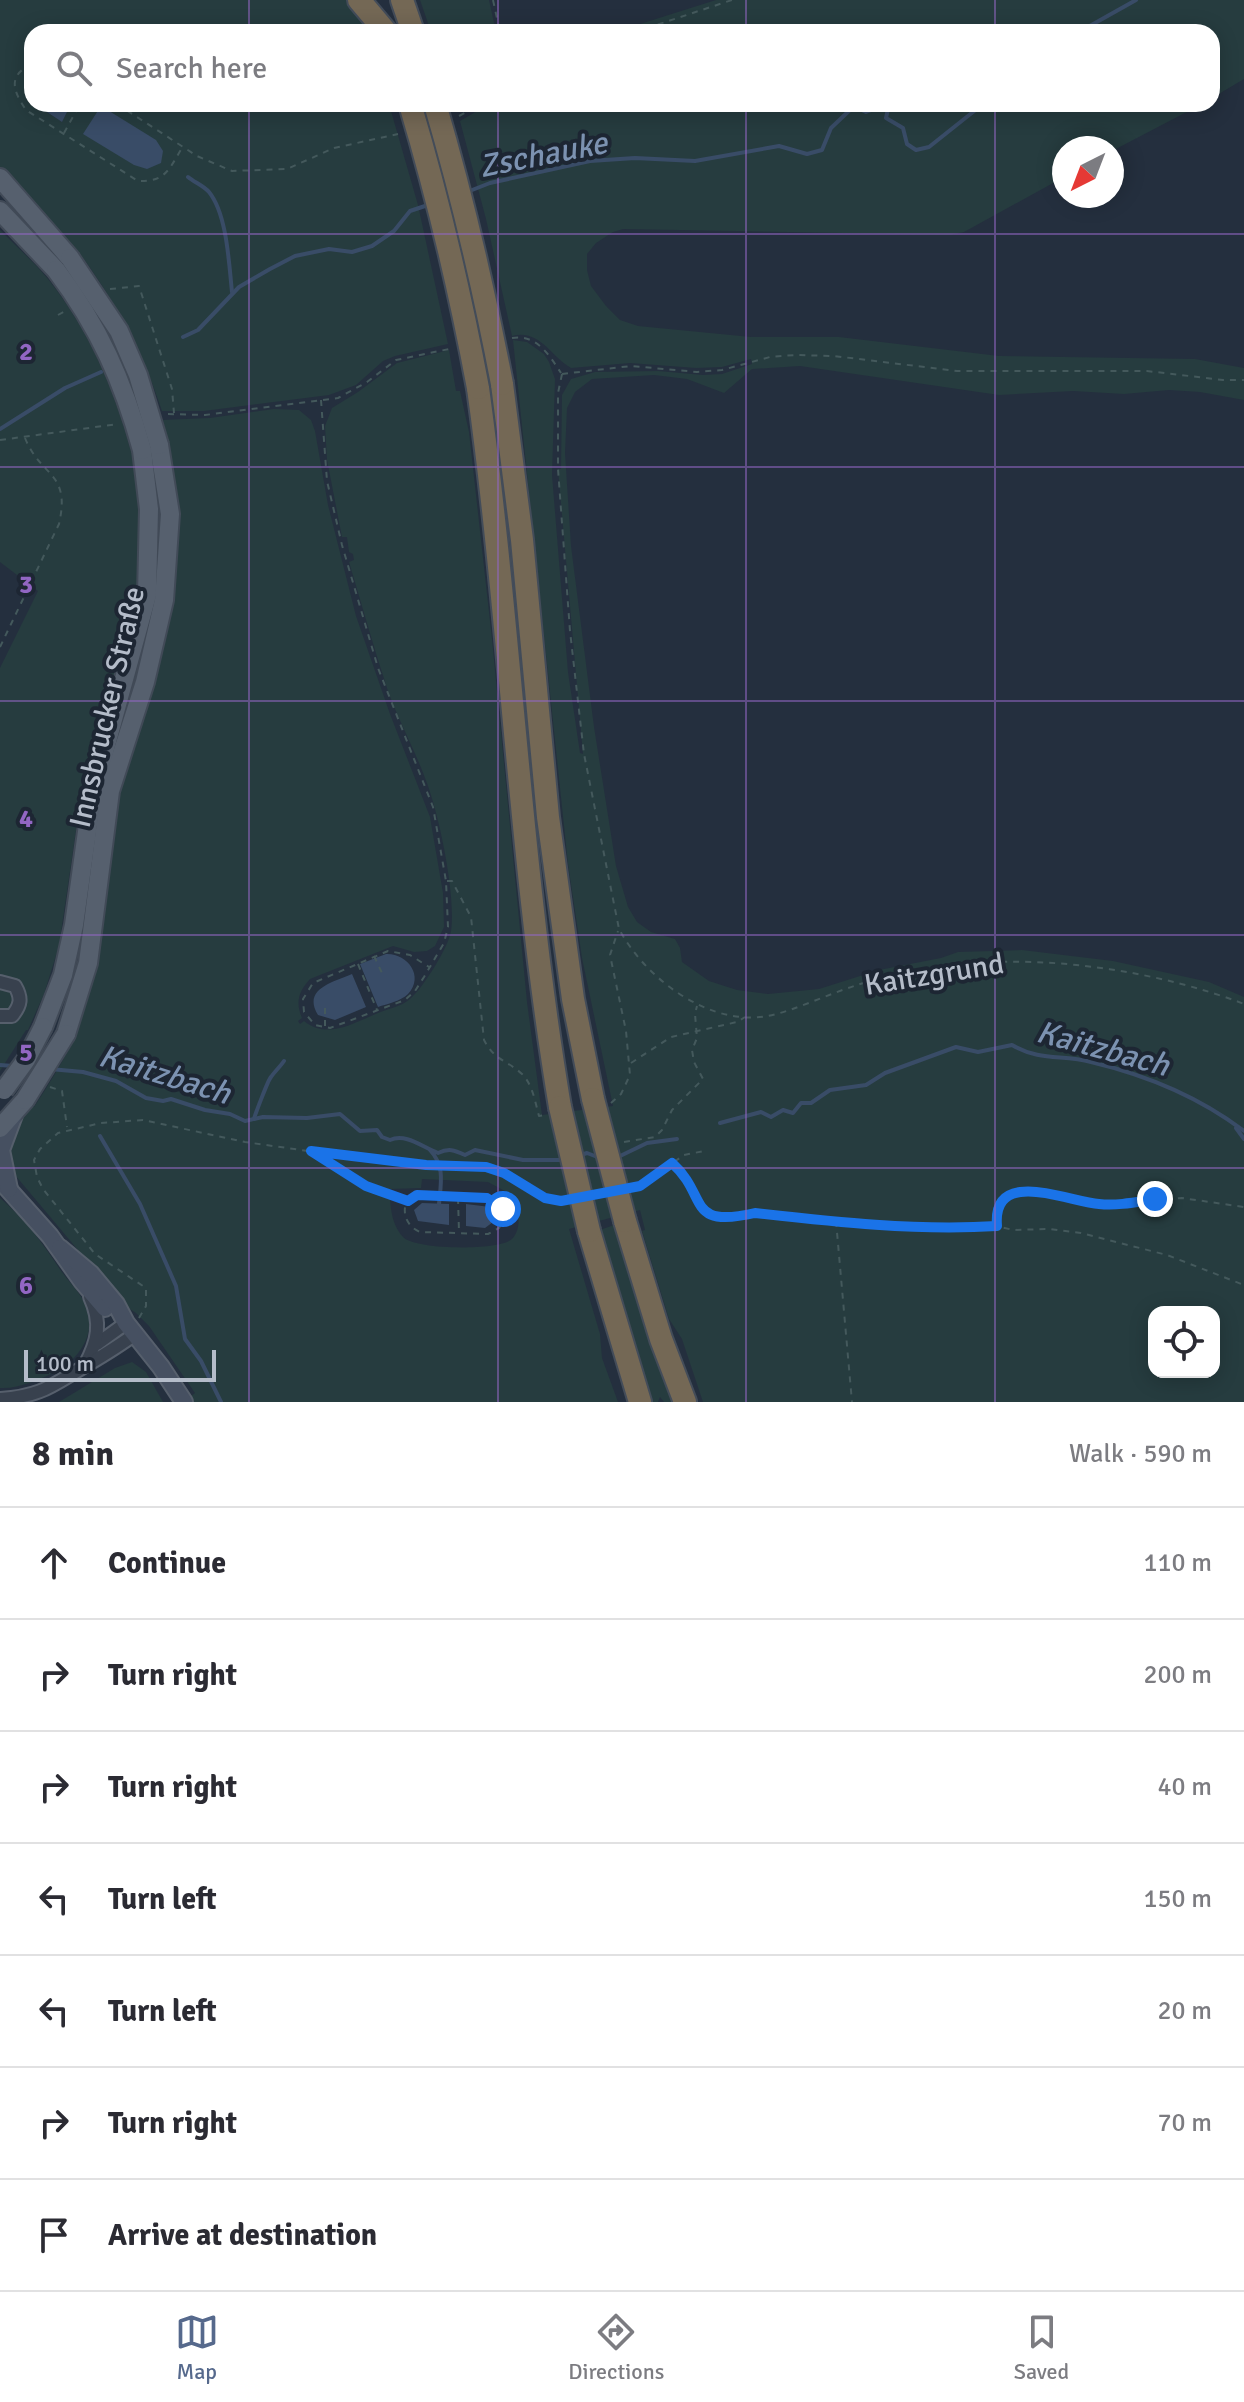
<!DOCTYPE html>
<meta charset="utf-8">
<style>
:root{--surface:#fff;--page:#f2f2f3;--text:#2b2b33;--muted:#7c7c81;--line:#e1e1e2;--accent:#56698c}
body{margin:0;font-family:Signika,sans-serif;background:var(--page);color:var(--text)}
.controls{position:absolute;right:24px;bottom:24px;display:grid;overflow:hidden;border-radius:16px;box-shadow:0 4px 20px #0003}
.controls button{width:72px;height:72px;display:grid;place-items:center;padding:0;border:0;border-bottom:2px solid var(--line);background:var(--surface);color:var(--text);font:40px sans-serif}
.compass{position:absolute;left:1052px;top:136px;width:72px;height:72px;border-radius:50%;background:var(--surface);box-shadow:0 4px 20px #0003;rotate:222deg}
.scale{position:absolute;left:24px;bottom:20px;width:192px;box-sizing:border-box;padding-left:8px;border:4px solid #b4bcc9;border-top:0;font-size:22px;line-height:28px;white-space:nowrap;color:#b4bcc9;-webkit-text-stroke:6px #1d2633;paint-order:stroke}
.stop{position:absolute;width:24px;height:24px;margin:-18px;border:6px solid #1a73e8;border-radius:50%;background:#fff}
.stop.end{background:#1a73e8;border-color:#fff;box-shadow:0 2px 8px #0008}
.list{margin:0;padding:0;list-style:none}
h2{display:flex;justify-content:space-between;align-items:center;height:104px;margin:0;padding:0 32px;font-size:34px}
h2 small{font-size:26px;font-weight:400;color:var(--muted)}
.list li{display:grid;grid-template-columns:52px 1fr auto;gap:24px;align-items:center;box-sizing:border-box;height:112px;padding:0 32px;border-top:2px solid var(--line)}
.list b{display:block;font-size:30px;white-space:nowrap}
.list em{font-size:26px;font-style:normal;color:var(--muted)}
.icon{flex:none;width:44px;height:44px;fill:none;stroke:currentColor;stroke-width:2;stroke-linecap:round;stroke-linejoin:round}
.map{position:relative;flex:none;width:1244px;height:1402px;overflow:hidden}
.search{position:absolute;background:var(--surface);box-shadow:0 4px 20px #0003;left:24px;right:24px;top:24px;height:88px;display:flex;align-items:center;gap:20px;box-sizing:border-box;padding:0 28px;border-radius:24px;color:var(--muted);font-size:30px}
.sheet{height:888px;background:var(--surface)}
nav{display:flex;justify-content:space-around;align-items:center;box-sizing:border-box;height:112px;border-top:2px solid var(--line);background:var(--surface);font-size:22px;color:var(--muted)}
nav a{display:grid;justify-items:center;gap:4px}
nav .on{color:var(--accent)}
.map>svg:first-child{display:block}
</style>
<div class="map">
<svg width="1244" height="1402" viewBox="0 0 1244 1402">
<rect width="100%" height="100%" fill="#242f3e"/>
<g fill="#263c3f" fill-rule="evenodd">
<path d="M0,0H350L367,32H32V73L26,76L30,101L62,122L71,104H389L418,205L448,344L395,356L383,361L356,385L329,395L204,411H162C143,352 115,301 78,251L75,253L0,172Z"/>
<polygon points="420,0 489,0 496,32 431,32"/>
<polygon points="716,0 1244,0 1244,79 1212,98 1212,32 615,32"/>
<path d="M489,104H1202L1112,151V148H1064V177L964,232L949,235L623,229L613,232L596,243L587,254V270L591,286L606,306L620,320L638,326L751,337H839L999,356L1195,359L1244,368V400L1200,392L1169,390L1124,394L1073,391L999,395L800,366L752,369L724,393L687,379L654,375L592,379L575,392L567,408L565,453L571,546L594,727L616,866L628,907L637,922L651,932L675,939L680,948L682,962L709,981L737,990L768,994L819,989L879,970L941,958L958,952L1022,950L1113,961L1209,982L1244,997V1402H703L682,1339L669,1319L642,1231L645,1230L640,1210L569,1229L600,1334L602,1358L618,1402H194L191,1396L195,1393L149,1326L136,1313L125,1306L15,1175C0,1144 16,1133 31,1105L34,1107C50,1083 64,1059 77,1034L74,1031C106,955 103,873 118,793C126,752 144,712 156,671C182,583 182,510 163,420L210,418L274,409L299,410L311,420L315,431L328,505L356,616L390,714L430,817L443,893L444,927L435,946L427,951L414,952L393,946L310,979C299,991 295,1002 302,1018L298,1021L300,1024L304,1021C328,1040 353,1023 378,1013C388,1009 403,1006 411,998C423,988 449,946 451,931C456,896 440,820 428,786C417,754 400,724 388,691C374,649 362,605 349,562L354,560L353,554L349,552L347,537H342L327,460L325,426L332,408L358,392L397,363L449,350L456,391H460L469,432L492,639L527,1002L542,1115L613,1106L582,958L568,864L513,340L527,342L544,354L549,362L555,379L552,475L568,672L580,753L583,754L558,469H561L562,395L571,379L595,372L658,371L703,375L722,374L752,364L751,359L722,367L696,368L630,363L571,368C550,356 540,329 512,336L486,219L460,121ZM422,1179L488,1182L516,1197C517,1211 523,1227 512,1239C499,1251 415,1250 403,1237C391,1224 390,1205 390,1189L421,1188ZM1154,1312H1214V1372H1154Z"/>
<path d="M0,230C16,246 34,262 48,279C89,330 114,389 131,451H134L140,496L141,571L135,614L96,735L86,778L79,810L59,946L44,994L28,1030H26L0,1071V668L38,591L0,562Z"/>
<path d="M0,1198C24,1218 42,1242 59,1268C67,1280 78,1290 85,1303C98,1329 82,1357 58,1370C42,1379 19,1389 0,1388Z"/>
<polygon points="614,1225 651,1346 673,1402 664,1402 660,1397 658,1402 648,1402 600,1230"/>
<polygon points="132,1362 146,1372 163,1402 59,1402 115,1368"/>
</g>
<g fill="#394c67">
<polygon points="35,104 71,104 62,122"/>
<polygon points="101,106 156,140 163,151 161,163 147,169 134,165 83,134"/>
<path d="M386,954C407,953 425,976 408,994C401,1001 387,1004 378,1007L360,964Z"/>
<path d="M352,974L366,1007L335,1020L318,1015C302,989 333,982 352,974Z"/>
<polygon points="422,1203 449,1204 449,1225 418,1221 414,1210"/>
<polygon points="466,1204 490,1207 497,1214 497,1219 485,1228 466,1226"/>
</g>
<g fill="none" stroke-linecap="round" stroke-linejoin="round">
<g stroke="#394c67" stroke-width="4">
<polyline points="1079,32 1136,0"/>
<path d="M188,177C194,182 204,186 209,192C227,214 229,264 232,292"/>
<polyline points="467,192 490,183 590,161 635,158 695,161 779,146 807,154 822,150 831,128 851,109 860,109 866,112 879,107 888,109 886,118 903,128 907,144 916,150 929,147 983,104"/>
<polyline points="183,337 198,330 239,287 270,269 295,256 329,249 352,252 372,246 394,231 410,211 428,205"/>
<polyline points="0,429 65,388 101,372"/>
<polyline points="0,1065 13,1066"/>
<path d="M50,1069L83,1072L116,1081L146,1098L163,1101L171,1099L205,1110L230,1114L245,1121L263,1117L307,1118L340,1114L360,1131L377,1130L382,1137L390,1140C406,1133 422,1147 438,1153C449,1148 454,1150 465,1155L475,1150L523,1160H566"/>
<path d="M254,1119C255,1115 268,1080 271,1077C275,1071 280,1067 284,1061"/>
<path d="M720,1123L761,1112L771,1117L783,1110L793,1113L801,1103H811L830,1090L866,1085L885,1073L956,1047L978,1052L1012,1045C1042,1062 1061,1054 1091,1062C1146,1075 1199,1097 1244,1131"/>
<polyline points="1236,1128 1244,1139"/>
<polyline points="100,1136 140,1204 176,1286 185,1339 201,1361 221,1402"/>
<path d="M430,1150C445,1166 441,1183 439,1204"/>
<polyline points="578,1156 587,1153 600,1158"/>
<polyline points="616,1158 647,1143 677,1139"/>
</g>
<defs>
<g id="street">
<path d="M0,982L15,986C22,998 21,1005 12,1016H0"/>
<polyline points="97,1344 126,1323"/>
<path d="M85,1365C98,1341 102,1323 90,1297"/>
<path d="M0,1399C43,1396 52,1385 87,1365C104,1355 119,1346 135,1334"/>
</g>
<g id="secondary">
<polyline points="0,1180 50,1236 82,1281 105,1308"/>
<polyline points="9,1189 1,1150 14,1115"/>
<polyline points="60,1248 91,1274 116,1304 126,1323 161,1367 184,1402"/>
</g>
<g id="primary">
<polyline points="0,178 70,258"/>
<polyline points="0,211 56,270"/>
<polyline points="43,1027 63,975 74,925 92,796 147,595 149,509 142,450"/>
<polyline points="66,1034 88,963 110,791 145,682 164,600 170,514 159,445"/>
<polyline points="0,1128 25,1100"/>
</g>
<g id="highway">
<polyline points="359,0 386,32"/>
<polyline points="402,0 413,32"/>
<polyline points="502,384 522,540 548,817 573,999 593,1099"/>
<path d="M478,388C511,627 520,869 560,1107"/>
<polyline points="625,1221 661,1339 685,1402"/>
<polyline points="589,1231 640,1402"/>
</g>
</defs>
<use href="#street" stroke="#565f6c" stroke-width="16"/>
<use href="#secondary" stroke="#565f6c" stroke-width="20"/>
<use href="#primary" stroke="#414a57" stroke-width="22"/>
<use href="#highway" stroke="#434c59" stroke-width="26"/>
<g stroke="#44595c" stroke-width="2" stroke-dasharray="6 6" stroke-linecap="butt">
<polyline points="493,0 500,32"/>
<polyline points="635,32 732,0"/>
<path d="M32,64C6,76 14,92 26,110L138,181C166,182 169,169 182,148"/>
<polyline points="117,104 197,156 232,171 287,169 334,148 398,134"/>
<polyline points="459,116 481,104"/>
<polyline points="64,133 80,104"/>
<polyline points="110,289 139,286 172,389 174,413"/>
<polyline points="58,315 65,311"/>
<path d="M512,338C537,334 549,355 561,373"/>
<path d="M562,374L558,393V469L570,631L584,754L619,929C645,978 709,1027 768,1016C793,1011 829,994 854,986C890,974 931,967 968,964C1054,955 1164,973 1244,1004"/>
<polyline points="562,374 631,366 697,372 722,370 770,357 795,355 834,356 957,371 1147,371 1223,380 1244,380"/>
<polyline points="321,400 327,481 342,545 378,668 433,807 446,881 448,927 444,943 424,977 415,991 405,1000 330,1028 315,1025 304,1012 303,999 313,983 388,951 410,955 429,967"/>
<polyline points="168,414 205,415 338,398 367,382 396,360 449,349"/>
<polyline points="0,440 118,424"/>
<path d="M0,647L59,524C71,471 41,478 25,438"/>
<path d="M447,881H452L471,917L484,1040C495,1061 507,1060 522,1074C533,1085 535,1102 539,1116L545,1115"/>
<polyline points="374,956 382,973"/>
<polyline points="358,964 377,1010"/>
<polyline points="325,1008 325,1027"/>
<polyline points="631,1063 671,1037 737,1022 745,1017"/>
<polyline points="50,1087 62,1091 67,1127"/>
<polyline points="611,1103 621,1094 630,1075 626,1031 610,955 618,931"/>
<polyline points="624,1142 655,1137 662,1130 672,1110 703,1079 694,1062 692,1050 697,1038 695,1014 697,1006"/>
<polyline points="312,1152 366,1186 408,1201"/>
<path d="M673,1163C710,1196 683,1230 755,1213L918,1228L997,1226L1013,1230L1050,1229L1081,1233L1167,1255L1244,1285"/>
<polyline points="634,1187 640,1186 684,1155 704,1151"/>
<path d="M417,1195L487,1198L500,1205L505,1219L499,1228L488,1234L420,1232C408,1227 402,1215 406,1203Z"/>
<polyline points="458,1198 459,1232"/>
<polyline points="836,1221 852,1402"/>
<polyline points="997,1225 998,1210 1004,1202 1020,1191 1047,1192 1098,1204 1182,1198 1244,1207"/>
<polyline points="139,1318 146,1306 146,1288 95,1254 43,1189 37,1177 34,1160 40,1149 58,1133 101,1123 143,1120 245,1142 350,1157 426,1165 486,1167 504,1173 545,1198 565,1200"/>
</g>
<use href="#street" stroke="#38414e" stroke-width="12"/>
<use href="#secondary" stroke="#465061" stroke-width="16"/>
<use href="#primary" stroke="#56606e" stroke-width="18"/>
<use href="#highway" stroke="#746855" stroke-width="22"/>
<defs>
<g id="primary-bridge">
<polyline points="70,258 119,331 138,375 159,445"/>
<path d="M56,270C99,327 123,381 142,450"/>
<polyline points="4,1090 26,1060 43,1027"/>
<polyline points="25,1100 66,1034"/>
</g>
<g id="highway-bridge">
<path d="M410,104C438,198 460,292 478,388"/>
<path d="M435,104C462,196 484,290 502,384"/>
<polyline points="593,1099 625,1221"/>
<polyline points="560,1107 589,1231"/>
</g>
</defs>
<use href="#primary-bridge" stroke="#414a57" stroke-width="22" stroke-linecap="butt"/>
<use href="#highway-bridge" stroke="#434c59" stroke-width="26" stroke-linecap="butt"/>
<use href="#primary-bridge" stroke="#56606e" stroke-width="18"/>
<use href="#highway-bridge" stroke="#746855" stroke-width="22"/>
</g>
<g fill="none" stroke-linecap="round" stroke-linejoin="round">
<path stroke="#1a73e8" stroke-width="10" d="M503,1209L487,1198L417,1195L408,1201L366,1186L311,1151L426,1165L486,1167L504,1173L545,1198L561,1201L640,1186L672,1163C709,1196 685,1229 755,1213C835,1222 916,1231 997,1226C992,1166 1069,1202 1099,1204C1118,1206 1136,1202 1155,1199"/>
</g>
<path fill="none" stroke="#9266c3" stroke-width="2" stroke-opacity="0.55" d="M249,0V32M498,0V32M746,0V32M995,0V32M249,104V1402M498,104V1402M746,104V1402M995,104V1402M0,234H1244M0,467H1244M0,701H1244M0,935H1244M0,1168H1244"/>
<g text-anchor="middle" stroke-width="8" stroke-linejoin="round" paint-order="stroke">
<g font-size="30" fill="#b4bcc9" stroke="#1d2633">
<text transform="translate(107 707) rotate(-77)" y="10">Innsbrucker Straße</text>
<text transform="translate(934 974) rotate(-9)" y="10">Kaitzgrund</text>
</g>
<g font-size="32" font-style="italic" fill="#7c92b1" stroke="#1d2633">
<text transform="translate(543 154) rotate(-11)" y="11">Zschauke</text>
<text transform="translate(1103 1048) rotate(15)" y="11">Kaitzbach</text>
<text transform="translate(165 1074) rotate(17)" y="11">Kaitzbach</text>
</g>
</g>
<g font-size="26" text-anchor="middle" font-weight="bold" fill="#9266c3" stroke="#1d2633" stroke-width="8" stroke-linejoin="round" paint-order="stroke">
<text x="26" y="360">2</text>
<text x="26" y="593">3</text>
<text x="26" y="827">4</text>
<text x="26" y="1061">5</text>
<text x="26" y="1294">6</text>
</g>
</svg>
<div class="controls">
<button><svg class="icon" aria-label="locate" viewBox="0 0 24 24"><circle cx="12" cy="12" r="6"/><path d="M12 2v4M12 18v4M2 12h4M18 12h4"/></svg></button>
</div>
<svg class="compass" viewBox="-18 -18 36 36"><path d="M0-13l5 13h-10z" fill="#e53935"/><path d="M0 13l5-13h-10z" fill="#7c7c81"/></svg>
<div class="scale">100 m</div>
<div class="stop" style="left:503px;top:1209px"></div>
<div class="stop end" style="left:1155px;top:1199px"></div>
<div class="search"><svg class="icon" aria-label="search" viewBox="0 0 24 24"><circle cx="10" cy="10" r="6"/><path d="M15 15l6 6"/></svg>Search here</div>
</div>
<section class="sheet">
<h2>8 min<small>Walk · 590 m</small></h2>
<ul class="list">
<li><svg class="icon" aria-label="ahead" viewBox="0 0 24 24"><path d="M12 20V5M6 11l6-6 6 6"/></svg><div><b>Continue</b></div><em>110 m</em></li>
<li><svg class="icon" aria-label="right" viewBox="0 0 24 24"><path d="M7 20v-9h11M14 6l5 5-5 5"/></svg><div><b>Turn right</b></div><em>200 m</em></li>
<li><svg class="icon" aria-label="right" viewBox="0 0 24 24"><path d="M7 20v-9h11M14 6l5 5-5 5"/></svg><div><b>Turn right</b></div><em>40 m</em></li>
<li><svg class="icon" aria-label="left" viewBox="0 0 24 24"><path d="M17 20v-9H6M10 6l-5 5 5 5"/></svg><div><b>Turn left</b></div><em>150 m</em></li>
<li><svg class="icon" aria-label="left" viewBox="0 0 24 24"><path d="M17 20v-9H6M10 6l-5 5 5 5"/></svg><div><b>Turn left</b></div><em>20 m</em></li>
<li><svg class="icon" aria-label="right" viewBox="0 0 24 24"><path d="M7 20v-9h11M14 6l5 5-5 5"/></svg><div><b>Turn right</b></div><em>70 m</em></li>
<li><svg class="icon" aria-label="arrive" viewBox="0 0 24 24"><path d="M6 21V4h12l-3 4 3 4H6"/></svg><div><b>Arrive at destination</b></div></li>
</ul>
</section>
<nav>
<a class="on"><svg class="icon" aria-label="map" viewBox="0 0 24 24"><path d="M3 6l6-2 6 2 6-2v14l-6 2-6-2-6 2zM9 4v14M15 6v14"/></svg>Map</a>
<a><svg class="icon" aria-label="directions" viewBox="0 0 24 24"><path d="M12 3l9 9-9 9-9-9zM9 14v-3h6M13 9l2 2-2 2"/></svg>Directions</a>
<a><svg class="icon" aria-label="saved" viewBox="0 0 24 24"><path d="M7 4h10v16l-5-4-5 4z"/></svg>Saved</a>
</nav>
